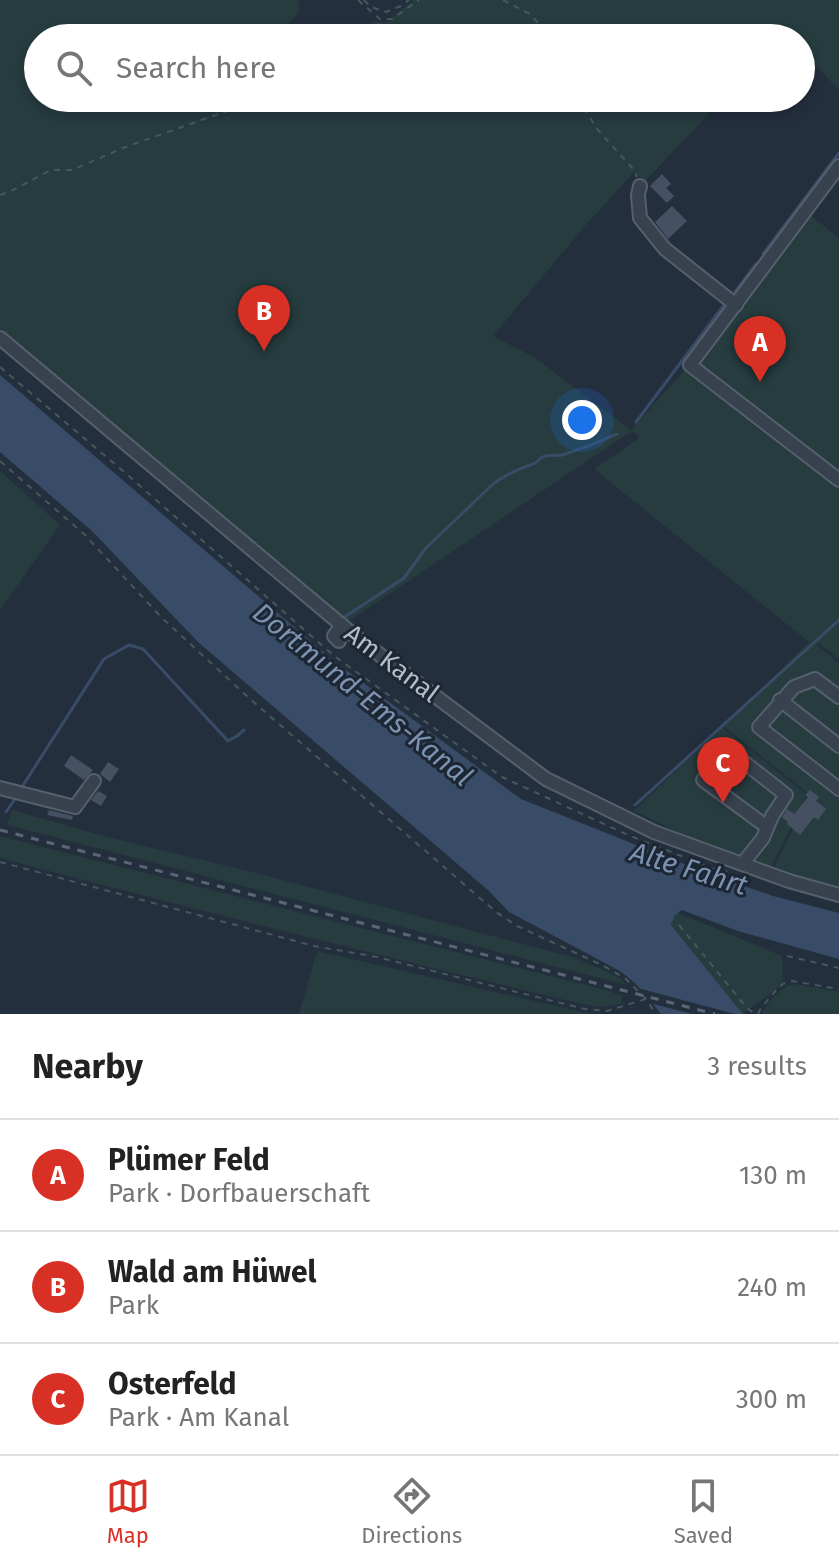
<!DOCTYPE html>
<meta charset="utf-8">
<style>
:root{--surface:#fff;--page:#f6f6f6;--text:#222;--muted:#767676;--line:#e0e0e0;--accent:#d93025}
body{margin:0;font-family:"Fira Sans",sans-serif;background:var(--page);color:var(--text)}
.you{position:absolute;left:582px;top:420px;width:28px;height:28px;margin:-20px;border:6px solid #fff;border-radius:50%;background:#1a73e8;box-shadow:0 0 0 12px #1a73e833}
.badge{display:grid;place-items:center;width:52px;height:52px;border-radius:50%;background:var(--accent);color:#fff;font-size:26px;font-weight:700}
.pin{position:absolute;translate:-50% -66px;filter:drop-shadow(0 2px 4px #0008)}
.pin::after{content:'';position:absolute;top:42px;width:28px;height:24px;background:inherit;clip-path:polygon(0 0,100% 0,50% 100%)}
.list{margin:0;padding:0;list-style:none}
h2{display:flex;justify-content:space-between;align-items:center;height:104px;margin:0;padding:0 32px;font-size:34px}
h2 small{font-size:26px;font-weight:400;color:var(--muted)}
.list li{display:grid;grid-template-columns:52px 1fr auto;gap:24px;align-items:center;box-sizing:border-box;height:112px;padding:0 32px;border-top:2px solid var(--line)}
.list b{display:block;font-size:30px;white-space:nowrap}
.list p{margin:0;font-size:26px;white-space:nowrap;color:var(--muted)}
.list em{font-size:26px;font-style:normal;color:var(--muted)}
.icon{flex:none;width:44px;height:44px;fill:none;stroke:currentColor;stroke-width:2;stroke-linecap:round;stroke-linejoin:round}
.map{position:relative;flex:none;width:839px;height:1014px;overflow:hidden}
.search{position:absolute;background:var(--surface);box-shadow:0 4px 12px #0003;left:24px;right:24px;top:24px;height:88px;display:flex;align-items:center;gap:20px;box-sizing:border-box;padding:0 28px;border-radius:44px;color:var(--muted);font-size:30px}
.sheet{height:440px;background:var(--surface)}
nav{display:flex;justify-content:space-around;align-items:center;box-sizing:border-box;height:112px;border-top:2px solid var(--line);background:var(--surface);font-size:22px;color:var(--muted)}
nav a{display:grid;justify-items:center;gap:4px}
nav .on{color:var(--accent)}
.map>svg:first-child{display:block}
</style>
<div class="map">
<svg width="839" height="1014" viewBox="0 0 839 1014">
<rect width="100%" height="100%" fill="#242f3e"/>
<g fill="#263c3f">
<polygon points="0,0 299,0 299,12 287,25 295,38 38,38 38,98 724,98 645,181 634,172 584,227 493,336 534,357 631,430 688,366 809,214 839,238 839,659 818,643 816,644 839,663 839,894 772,871 810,795 723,726 809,642 594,469 638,439 639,436 632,431 349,621 318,596 314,597 180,481 32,360 0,329"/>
<polygon points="414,0 839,0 839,90 801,50 801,38 790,38 781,29 774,38 342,38 374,21 386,22"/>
<polygon points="0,471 60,525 0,610"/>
<polygon points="722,727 807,795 769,871 737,860 634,811"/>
<polygon points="12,810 111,838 248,871 576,958 620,978 626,985 7,825"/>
<path d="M0,836L605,990L623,996L621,1004L599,1007L574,1002C382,956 191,909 0,858Z"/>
<polygon points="678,913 782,956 783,984 743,1014 671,925 675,915"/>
<polygon points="317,951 590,1014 299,1014"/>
<path d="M794,984L839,992V1014H763V1011C772,999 779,987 794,984Z"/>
</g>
<polygon fill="#394c67" points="0,375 335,662 521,799 709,874 773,896 839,913 839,959 738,931 682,910 675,915 671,925 743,1014 661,1014 635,983 620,971 509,912 489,891 198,642 92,531 0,452"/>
<polygon fill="#242f3e" points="634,987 735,1014 692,1014 646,1002"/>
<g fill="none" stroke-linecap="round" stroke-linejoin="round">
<g stroke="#394c67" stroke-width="3">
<polyline points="763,254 839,153"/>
<polyline points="735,292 756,264"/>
<polyline points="636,422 724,305"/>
<path d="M343,618L404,578L426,548L493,484C505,475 518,469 533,464C537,463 539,458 543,457C548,454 556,456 562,455C581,449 599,442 617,434"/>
<polyline points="20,790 104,659 129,645 143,649 228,741 237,736 244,730"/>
<polyline points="635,805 839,620"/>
<polyline points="6,812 15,799"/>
</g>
</g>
<g fill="#455162">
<polygon points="662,174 671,184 666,188 674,196 667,203 650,186"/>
<polygon points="672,206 687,221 668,239 655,222"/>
<polygon points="71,755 93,770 84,780 64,766"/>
<polygon points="108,762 119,769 110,782 100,774"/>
<polygon points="810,790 819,797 816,801 826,809 818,820 814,817 800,835 787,824 788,822 782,817 787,809 794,814 796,812 808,797 805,795"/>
<polygon points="98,791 107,796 101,806 91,800"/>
<polygon points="49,810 73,816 72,820 47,815"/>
</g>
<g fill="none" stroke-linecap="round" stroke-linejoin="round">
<defs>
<g id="minor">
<polyline points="839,166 690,365 839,480"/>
<polyline points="640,186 638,195 640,218 665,249 736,305"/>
<polyline points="0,338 356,637 546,779 654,832 789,881 839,895"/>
<polyline points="339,641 334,636 342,625"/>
<polyline points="839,697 815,679 794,687 759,727 839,789"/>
<polyline points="780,700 839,746"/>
<polyline points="726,748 786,795 772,816 763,838 743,863"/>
<polyline points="703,780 767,827"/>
<polyline points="0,788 75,807 94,781"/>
</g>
</defs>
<use href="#minor" stroke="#565f6c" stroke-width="16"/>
<g stroke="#44595c" stroke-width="2" stroke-dasharray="6 6" stroke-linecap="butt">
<polyline points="358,0 380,19 392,19 419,0"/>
<polyline points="364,0 371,7 386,12 401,6 409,0"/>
<polyline points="503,0 530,14 551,38"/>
<polyline points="370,38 375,35 380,19"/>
<polyline points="577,98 598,130 634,170 637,177"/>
<polyline points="0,195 11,191 51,170 72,170 123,148 252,102 265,101 270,98"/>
<polyline points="0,367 123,471 333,655 502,777 628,835 719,871 725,872 728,870"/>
<polyline points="0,461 85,535 161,617 249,698 496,912 517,926 604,966 626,979 646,999 656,1014"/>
<polyline points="0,862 314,946 377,957 585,1009 607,1011 646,999"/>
<polyline points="679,925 747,1008 755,1014"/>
<polyline points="787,956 839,968"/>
<polyline points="758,1014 761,1008 778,988 783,984 792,981 839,989"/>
</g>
<use href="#minor" stroke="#38414e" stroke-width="12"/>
<polyline stroke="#5a6575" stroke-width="3" stroke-dasharray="8 8" stroke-linecap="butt" points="0,830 715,1014"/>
</g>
<g text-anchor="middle" stroke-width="6" stroke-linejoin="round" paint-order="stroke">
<g font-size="26" fill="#b4bcc9" stroke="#1d2633">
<text transform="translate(392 663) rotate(37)" y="9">Am Kanal</text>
</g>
<g font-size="28" font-style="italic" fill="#7c92b1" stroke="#1d2633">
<text transform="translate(363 694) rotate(39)" y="10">Dortmund-Ems-Kanal</text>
<text transform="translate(689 868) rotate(17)" y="10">Alte Fahrt</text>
</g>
</g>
</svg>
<div class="you"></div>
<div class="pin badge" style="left:760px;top:382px">A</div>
<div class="pin badge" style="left:264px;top:351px">B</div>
<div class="pin badge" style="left:723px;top:803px">C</div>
<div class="search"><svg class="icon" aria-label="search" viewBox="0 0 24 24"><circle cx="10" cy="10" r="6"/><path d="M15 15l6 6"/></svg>Search here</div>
</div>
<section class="sheet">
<h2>Nearby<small>3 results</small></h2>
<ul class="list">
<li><span class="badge">A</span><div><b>Plümer Feld</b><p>Park · Dorfbauerschaft</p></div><em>130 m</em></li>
<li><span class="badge">B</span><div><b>Wald am Hüwel</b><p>Park</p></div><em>240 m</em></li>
<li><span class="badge">C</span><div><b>Osterfeld</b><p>Park · Am Kanal</p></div><em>300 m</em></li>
</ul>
</section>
<nav>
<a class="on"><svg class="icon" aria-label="map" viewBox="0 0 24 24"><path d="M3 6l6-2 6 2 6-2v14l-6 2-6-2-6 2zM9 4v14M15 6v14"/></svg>Map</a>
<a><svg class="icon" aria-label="directions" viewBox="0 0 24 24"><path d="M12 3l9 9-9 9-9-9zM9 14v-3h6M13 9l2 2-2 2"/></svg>Directions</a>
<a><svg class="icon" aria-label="saved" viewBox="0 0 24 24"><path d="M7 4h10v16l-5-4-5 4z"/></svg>Saved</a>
</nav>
